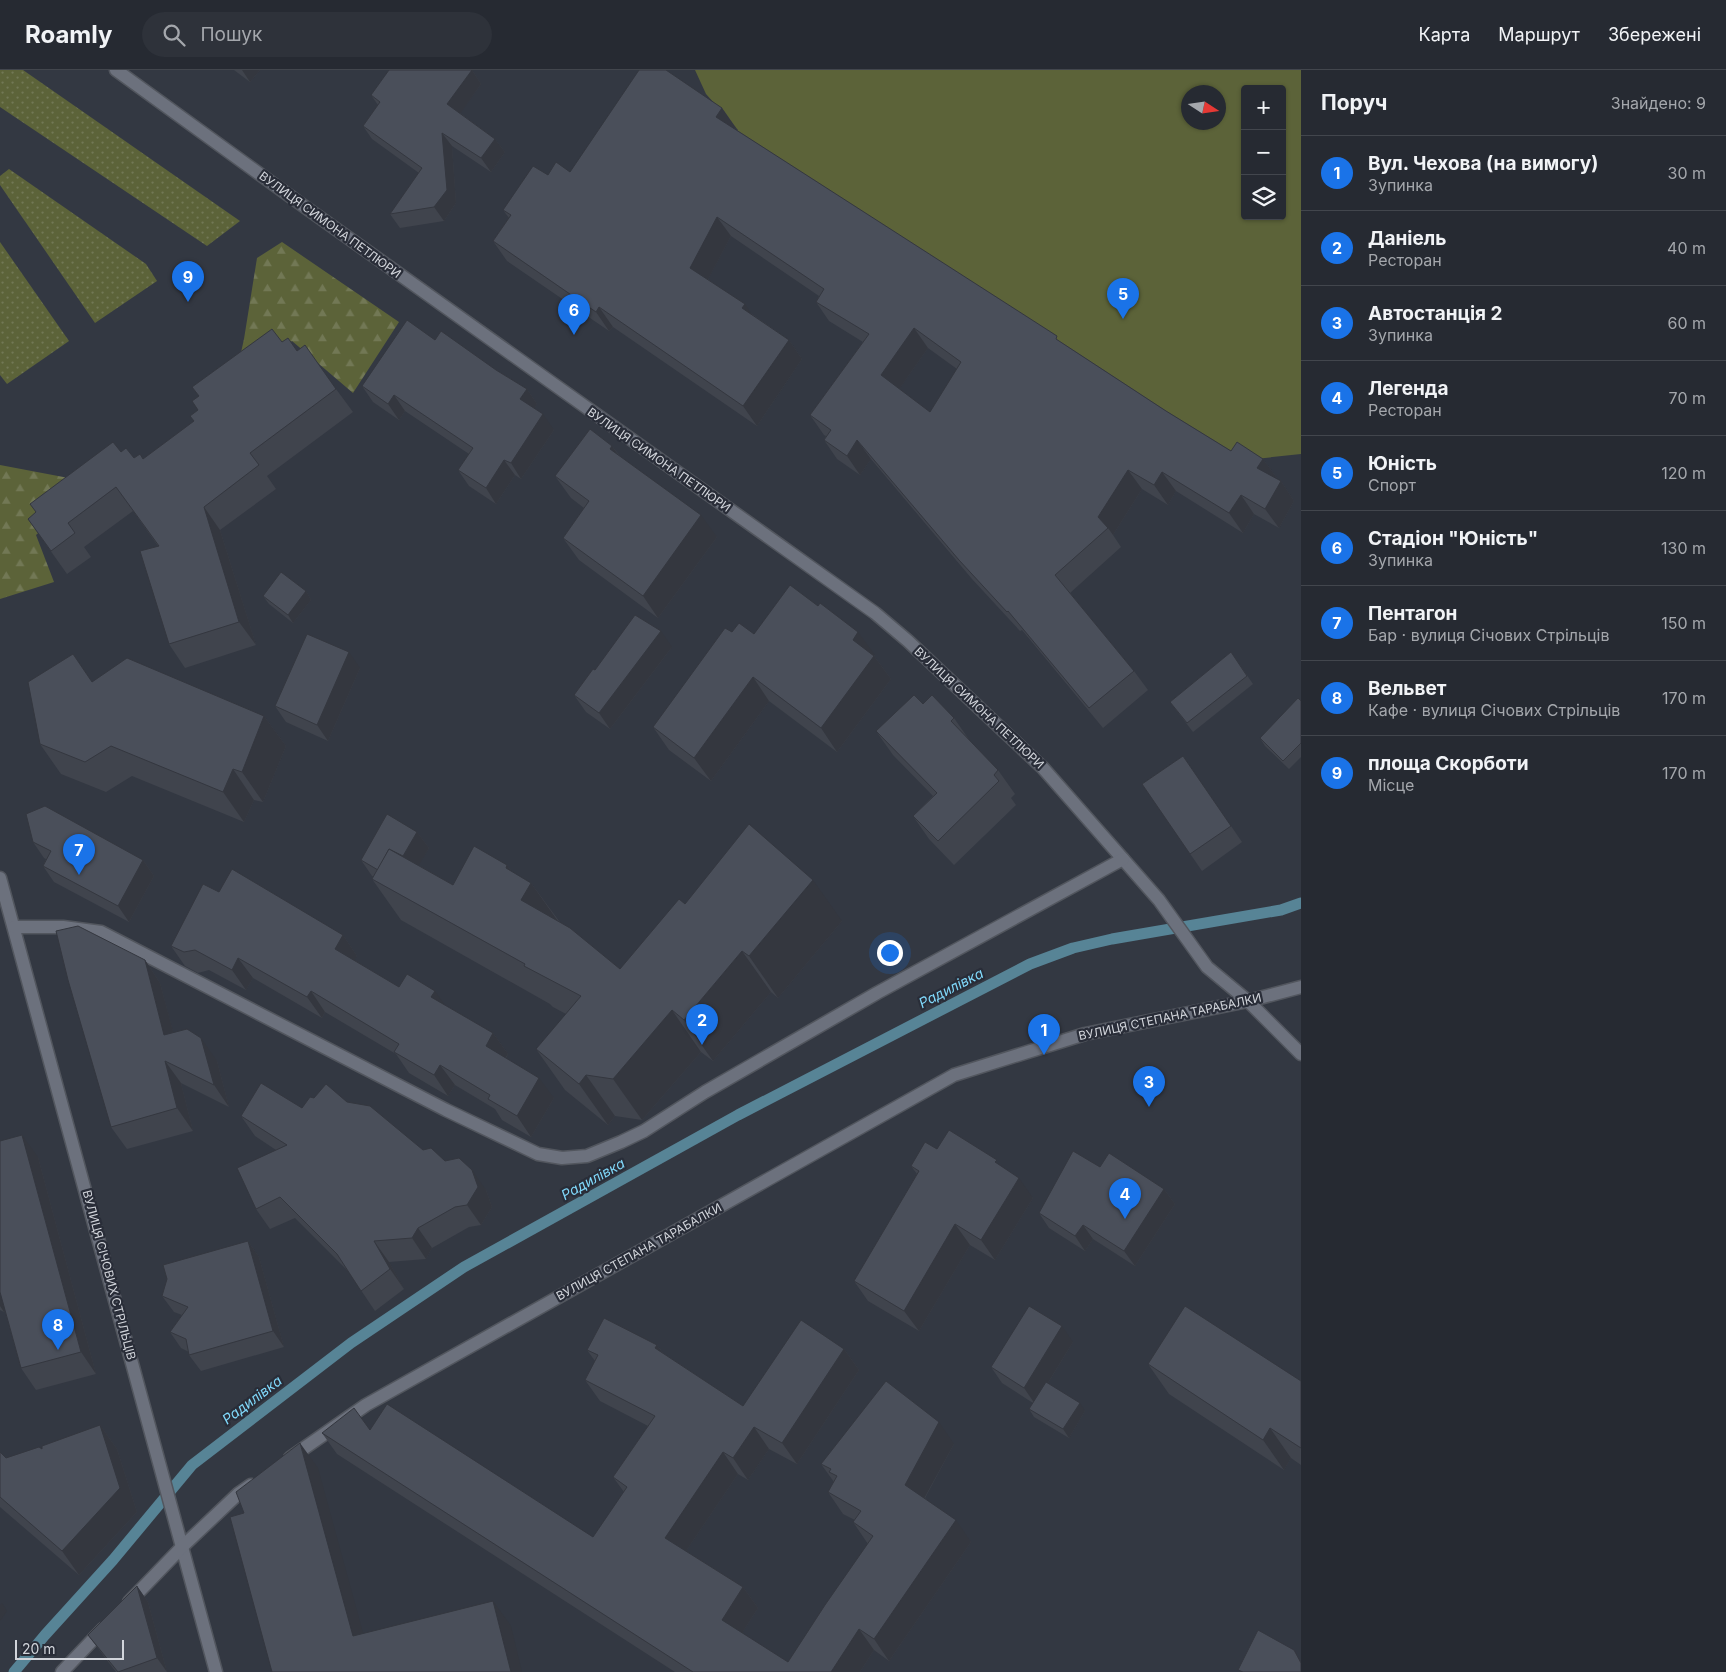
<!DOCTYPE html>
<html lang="uk">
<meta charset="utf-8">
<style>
:root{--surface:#262a32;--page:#2e323a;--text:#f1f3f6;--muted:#a4a7ac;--line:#42464d;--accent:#1a73e8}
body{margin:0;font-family:Inter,sans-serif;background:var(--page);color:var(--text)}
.controls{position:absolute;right:15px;top:15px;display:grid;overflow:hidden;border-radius:5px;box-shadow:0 1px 4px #0004}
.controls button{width:45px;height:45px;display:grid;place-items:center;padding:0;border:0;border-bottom:1px solid var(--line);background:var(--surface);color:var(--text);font:25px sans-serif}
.compass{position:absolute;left:1181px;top:15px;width:45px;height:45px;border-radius:50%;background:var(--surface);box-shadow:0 1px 4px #0004;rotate:102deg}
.scale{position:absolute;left:15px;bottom:12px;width:109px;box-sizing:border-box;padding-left:5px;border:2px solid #d2d5db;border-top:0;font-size:14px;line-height:18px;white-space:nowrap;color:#d2d5db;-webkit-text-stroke:4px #292d38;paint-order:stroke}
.you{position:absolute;left:889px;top:882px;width:18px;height:18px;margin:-12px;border:4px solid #fff;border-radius:50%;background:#1a73e8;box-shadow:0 0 0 8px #1a73e833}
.badge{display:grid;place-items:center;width:32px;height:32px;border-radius:50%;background:var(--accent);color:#fff;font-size:16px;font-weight:700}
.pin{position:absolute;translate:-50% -41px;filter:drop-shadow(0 1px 2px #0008)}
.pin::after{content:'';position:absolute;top:26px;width:18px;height:15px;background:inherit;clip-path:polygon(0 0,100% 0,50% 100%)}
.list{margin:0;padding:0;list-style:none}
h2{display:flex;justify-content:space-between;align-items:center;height:65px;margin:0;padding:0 20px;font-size:21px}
h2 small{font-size:16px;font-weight:400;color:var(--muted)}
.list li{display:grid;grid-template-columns:32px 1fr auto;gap:15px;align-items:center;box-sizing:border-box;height:75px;padding:0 20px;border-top:1px solid var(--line)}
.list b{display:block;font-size:19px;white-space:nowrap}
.list p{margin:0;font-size:16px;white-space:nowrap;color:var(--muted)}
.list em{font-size:16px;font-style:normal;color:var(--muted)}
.icon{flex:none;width:28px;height:28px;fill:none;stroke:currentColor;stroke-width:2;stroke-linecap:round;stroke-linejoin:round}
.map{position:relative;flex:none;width:1301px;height:1602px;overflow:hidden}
header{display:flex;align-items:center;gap:30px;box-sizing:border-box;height:70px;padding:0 25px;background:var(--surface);border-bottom:1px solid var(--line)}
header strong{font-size:24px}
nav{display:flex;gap:28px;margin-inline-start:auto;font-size:18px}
.search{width:350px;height:45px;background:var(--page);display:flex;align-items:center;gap:12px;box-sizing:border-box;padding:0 18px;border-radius:28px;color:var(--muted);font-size:19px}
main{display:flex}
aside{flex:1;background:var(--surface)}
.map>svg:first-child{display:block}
</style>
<header>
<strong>Roamly</strong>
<div class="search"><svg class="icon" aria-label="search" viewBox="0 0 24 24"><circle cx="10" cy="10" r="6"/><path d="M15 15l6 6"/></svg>Пошук</div>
<nav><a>Карта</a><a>Маршрут</a><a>Збережені</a></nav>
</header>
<main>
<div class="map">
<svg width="1301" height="1602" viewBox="0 0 1301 1602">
<defs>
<pattern id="grass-dots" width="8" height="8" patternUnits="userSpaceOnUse" patternTransform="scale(1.25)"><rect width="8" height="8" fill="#5c6339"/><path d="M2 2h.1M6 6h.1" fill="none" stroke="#727855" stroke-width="1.8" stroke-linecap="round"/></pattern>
<pattern id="forest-firs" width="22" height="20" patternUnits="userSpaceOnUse" patternTransform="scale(1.25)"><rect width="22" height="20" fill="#5c6339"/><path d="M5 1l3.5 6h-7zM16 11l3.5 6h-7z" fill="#727855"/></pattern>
</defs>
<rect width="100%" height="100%" fill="#333842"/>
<g fill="url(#grass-dots)">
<polygon points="0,0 23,0 240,151 207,176 0,37"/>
<polygon points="9,99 146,194 157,211 95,253 0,115 0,106"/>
<polygon points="0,172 69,271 7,314 0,305"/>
</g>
<g fill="url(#forest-firs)">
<polygon points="282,172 399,252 353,323 292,271 234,314 244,269 257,188"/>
<polygon points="0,395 95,413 36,465 54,512 0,529"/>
</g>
<path fill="#5c6339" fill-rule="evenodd" d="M695,0H1301V384L1218,393L713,103L738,60L706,24ZM1245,19H1282V146H1245ZM1188,22H1218V52H1188Z"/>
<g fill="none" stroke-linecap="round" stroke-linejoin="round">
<polyline stroke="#578496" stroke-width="11" points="14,1602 45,1565 113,1490 192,1395 351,1273 464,1197 738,1045 1030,894 1073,878 1112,869 1281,840 1301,833"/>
<defs>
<g id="minor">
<polyline points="116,0 305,137 875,543 908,571 1043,698 1159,830 1207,897 1248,931 1301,984"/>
<polyline points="0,808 216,1602"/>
<polyline points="14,857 63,857 101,862 446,1040 538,1084 562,1088 587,1086 621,1072 644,1061 705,1022 877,923 1123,789"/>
<polyline points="290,1388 366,1335 954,1005 1085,964 1248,931 1301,917"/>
<polyline points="129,1532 183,1476 238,1424 251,1415"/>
<polyline points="62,1602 103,1559"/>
</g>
</defs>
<use href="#minor" stroke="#52565e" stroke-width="15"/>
<use href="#minor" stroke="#6c717d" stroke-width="12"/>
</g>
<g fill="#40444d" fill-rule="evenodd">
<polygon points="234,0 260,0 250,12"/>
<polygon points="472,0 481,14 460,43 495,69 505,82 491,102 452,76 456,133 444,151 400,158 390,144 419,103 372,69 363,56 378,35 371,25"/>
<path d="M722,38L736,58L735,59L1166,341L1231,381L1263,389L1277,408L1276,409L1281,411L1294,431L1279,458L1254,444L1243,463L1176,421L1168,435L1142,419L1113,465L1121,477L1070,523L1134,601L1148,620L1103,658L1022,560L1020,561L972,509L871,389L860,405L837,389L824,370L826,366L824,365L810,345L863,272L829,251L816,232L819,226L731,166L708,209L752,244L789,270L802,289L757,356L613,257L609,261L507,191L493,171L509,148L503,140L548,105L570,102ZM928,278L957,299L930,342L899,319Z"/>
<polygon points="435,270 496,300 527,319 537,334 534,339 554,360 521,409 515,405 496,434 469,416 458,400 469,384 405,341 399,350 373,332 362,316"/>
<polygon points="282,272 297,281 336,319 353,342 267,406 276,419 220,460 256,575 185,598 169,574 158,476 133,441 84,477 91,487 67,504 28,449 121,382 134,388 143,389 194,352 198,340"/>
<polygon points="612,376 620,386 717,467 658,548 579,490 563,468 584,438 571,428 555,406"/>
<polygon points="306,521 311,530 293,553 269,534 263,526"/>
<polygon points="732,562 754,564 875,585 874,586 891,609 837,682 769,631 711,711 669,680 653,657"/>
<polygon points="672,577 610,659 586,642 574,625"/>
<polygon points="1231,582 1253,614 1193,662 1170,632"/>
<polygon points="73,584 92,612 264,646 286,676 263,732 254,730 244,752 132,706 106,722 61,704 40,674"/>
<polygon points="360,598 328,671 286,652 275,636"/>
<polygon points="1301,631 1301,687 1289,699 1265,676 1260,668"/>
<polygon points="923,634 954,648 970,671 998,700 1015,724 1011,728 1016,735 954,795 929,769 913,746 933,726 893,685 876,661"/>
<polygon points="1183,686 1242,772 1202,801 1142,714"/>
<polygon points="417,762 429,778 418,795 453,815 507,795 512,802 531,813 559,851 620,899 685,834 842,851 778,928 771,922 713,991 701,982 642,1050 615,1046 608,1055 565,1020 536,979 566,944 553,937 550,934 401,850 372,809 374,807 372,806 361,790"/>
<polygon points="33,772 143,790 154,806 129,852 54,812 43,796 46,789 44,788"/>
<polygon points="219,822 343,865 357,886 354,890 399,917 445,935 493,963 508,984 506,988 554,1028 531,1067 502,1050 495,1039 455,1015 448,1026 409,1003 396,984 325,942 322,948 253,908 246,920 209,900 198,903 185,896 171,876"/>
<polygon points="145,890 160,913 173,962 217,991 229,1037 181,1013 193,1061 127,1079 111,1057"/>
<polygon points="347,1032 423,1080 445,1091 486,1120 492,1137 481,1155 469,1157 432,1178 426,1189 389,1192 404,1219 375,1241 348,1201 295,1148 270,1159 256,1139 276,1080 255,1066 241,1046"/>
<polygon points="0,1071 38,1087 96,1304 36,1320 21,1298 5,1241 4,1242 0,1240"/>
<polygon points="937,1079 1001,1096 1033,1128 995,1190 970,1175 919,1261 868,1231 854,1211 917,1104 911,1096"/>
<polygon points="1164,1119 1175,1134 1135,1196 1093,1169 1085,1181 1049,1158 1039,1143"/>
<polygon points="248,1171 259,1187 284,1277 201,1301 189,1285 189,1282 181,1278 170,1262 182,1245 174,1242 162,1226"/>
<polygon points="1073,1272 1048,1313 1085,1341 1069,1368 1034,1347 1029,1339 1033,1333 1002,1313 991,1297"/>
<polygon points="657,1275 663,1283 743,1336 844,1279 859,1300 797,1394 769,1379 748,1410 738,1404 686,1481 743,1517 758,1538 742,1563 788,1592 868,1474 853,1452 855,1450 843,1444 828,1422 834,1412 821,1394 954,1374 925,1428 971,1472 889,1591 874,1580 860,1602 675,1602 337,1384 322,1363 370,1360 593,1467 624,1422 613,1407 648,1356 600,1331 585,1310 595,1291 587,1280"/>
<polygon points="1148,1294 1301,1311 1301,1395 1291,1388 1284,1400 1169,1324"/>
<polygon points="100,1355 117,1379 137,1442 79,1505 0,1437 0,1382 6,1388 42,1379"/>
<polygon points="137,1516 148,1532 167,1602 116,1602 100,1581 88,1565"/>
</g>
<g fill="#34373f">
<polygon points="242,0 260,0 250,12"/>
<polygon points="472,0 481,14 457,48 447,34"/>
<polygon points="722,38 736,58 730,67 716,47"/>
<polygon points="442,63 452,76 456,133 444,151 434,137"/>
<polygon points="495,69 505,82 491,102 481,88"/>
<polygon points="717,147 731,166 704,217 690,198"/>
<polygon points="745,234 758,254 742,238"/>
<polygon points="599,237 613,257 609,261 596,242"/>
<polygon points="914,258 928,278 895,325 881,305"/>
<polygon points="789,270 802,289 757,356 743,336"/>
<polygon points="527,319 537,334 531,345 520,329"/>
<polygon points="394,325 405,341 399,350 388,334"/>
<polygon points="543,344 554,360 521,409 511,393"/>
<polygon points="857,370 871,389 860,405 847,386"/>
<polygon points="612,376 628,398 610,379"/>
<polygon points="1263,389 1277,408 1271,418 1257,398"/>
<polygon points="504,390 515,405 496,434 486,418"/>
<polygon points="1128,400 1142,419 1113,465 1108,458 1098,447"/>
<polygon points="1162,402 1176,421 1168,435 1154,415"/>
<polygon points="1281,411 1294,431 1279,458 1265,439"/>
<polygon points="1241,425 1254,444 1243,463 1229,443"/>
<polygon points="204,437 220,460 256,575 239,552"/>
<polygon points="701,445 717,467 658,548 643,526"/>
<polygon points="306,521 311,530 293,553 288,545"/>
<polygon points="661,561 672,577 610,659 599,643"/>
<polygon points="858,562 875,585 872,588 874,586 891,609 837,682 821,658 853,570"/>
<polygon points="349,582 360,598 328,671 317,655"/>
<polygon points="753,607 769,631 711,711 694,688"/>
<polygon points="264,646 286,676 263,732 242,702"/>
<polygon points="233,699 254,730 244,752 223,722"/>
<polygon points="417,762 429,778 402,823 391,807"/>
<polygon points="143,790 154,806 129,852 118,836"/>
<polygon points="507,795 526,822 531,813 560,854 521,830 506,798"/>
<polygon points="813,810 842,851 778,928 749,886"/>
<polygon points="343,865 357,886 349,899 335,879"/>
<polygon points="742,881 771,922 713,991 684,950"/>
<polygon points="238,888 253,908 246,920 232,900"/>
<polygon points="145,890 160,913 180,987 164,965"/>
<polygon points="311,921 325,942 322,948 307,927"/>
<polygon points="435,921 449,941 431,927"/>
<polygon points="672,940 701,982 642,1050 613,1009"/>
<polygon points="493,963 508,984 500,996 486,976"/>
<polygon points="201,968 217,991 229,1037 214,1015"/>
<polygon points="165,991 181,1013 193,1061 177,1038"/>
<polygon points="440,995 455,1015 448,1026 434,1005"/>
<polygon points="586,1005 615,1046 608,1055 579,1014"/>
<polygon points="539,1008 554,1028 531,1067 517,1046"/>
<polygon points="22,1065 38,1087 96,1304 81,1282"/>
<polygon points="472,1100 486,1120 492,1137 481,1155 467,1135"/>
<polygon points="1019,1108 1033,1128 995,1190 981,1170"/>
<polygon points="1164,1119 1175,1134 1135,1196 1124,1181"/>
<polygon points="955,1154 970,1175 919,1261 904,1241"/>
<polygon points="1083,1155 1093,1169 1085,1181 1075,1166"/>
<polygon points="418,1158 432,1178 426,1189 412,1168"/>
<polygon points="248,1171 259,1187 284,1277 273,1261"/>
<polygon points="374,1171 389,1192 404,1219 390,1199"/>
<polygon points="0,1214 11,1230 4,1242 0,1236"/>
<polygon points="1062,1256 1073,1272 1035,1334 1024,1318"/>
<polygon points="657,1275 672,1296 655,1278"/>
<polygon points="844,1279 859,1300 797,1394 782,1373"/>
<polygon points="1080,1333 1085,1341 1069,1368 1063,1359"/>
<polygon points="939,1352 954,1374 920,1436 905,1415"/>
<polygon points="100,1355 117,1379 137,1442 79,1505 62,1481"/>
<polygon points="754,1357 769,1379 748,1410 733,1388"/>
<polygon points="1270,1358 1291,1388 1284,1400 1263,1370"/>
<polygon points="300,1373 318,1398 371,1592 353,1566"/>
<polygon points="723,1382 738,1404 680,1490 665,1468"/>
<polygon points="956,1450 971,1472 889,1591 874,1569"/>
<polygon points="137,1516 148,1532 167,1602 157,1588"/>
<polygon points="743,1517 758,1538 737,1571 722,1550"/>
<polygon points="493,1531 511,1556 522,1602 511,1602"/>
<polygon points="2,1533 7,1541 0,1551 0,1535"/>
<polygon points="859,1559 874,1580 860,1602 831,1602"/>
</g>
<g fill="#4a4f5a" stroke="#34373f" fill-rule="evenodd">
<polygon points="389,0 472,0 447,34 495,69 481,88 442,63 447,120 434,137 390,144 422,98 363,56 380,32 371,25"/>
<path d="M639,0H666L722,38L716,47L1057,266L1056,269L1166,341L1231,381L1237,372L1263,389L1257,398L1281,411L1265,439L1241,425L1229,443L1162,402L1154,415L1128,400L1098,447L1108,458L1055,505L1134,601L1089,638L1008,541L1007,542L959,490L857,370L847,386L824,370L831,360L810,345L869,264L816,232L824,219L717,147L690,198L745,234L742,238L789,270L743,336L599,237L596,242L493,171L511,145L503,140L533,96L548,105L556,92L570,102ZM914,258L961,292L930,342L881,305Z"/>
<polygon points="407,250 435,270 441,261 496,300 527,319 520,329 543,344 511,393 504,390 486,418 458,400 473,378 394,325 388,334 362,316"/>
<polygon points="272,259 282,272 288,268 297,281 305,275 336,319 250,383 259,395 204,437 239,552 169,574 140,481 159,476 116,417 68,453 75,463 51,481 28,449 36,442 30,434 113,372 121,382 126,378 134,388 140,384 143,389 194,351 190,346 198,340 192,331 199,326 192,317"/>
<polygon points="590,359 612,376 610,379 701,445 643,526 563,468 589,431 555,406"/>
<polygon points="281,502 306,521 288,545 263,526"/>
<polygon points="790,515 818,536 820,533 858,562 853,570 874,586 821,658 753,607 694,688 653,657 725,558 732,562 739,553 754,564"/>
<polygon points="635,545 661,561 599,643 574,625 593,599 595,600"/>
<polygon points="307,564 349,582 317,655 275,636"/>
<polygon points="1231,582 1247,606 1187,653 1170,632"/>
<polygon points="73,584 92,612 127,588 264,646 242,702 233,699 223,722 111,676 85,692 40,674 28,612"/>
<polygon points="914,625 923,634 932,625 954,648 951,651 998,700 994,705 999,711 938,771 913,746 937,723 876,661"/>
<polygon points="1298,628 1301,631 1301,673 1283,691 1260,668"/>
<polygon points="1183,686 1231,756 1190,784 1142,714"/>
<polygon points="45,736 143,790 118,836 43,796 51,781 33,772 26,744"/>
<polygon points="387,744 417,762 403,786 389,779 378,800 361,790"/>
<polygon points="749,754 813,810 749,886 742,881 684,950 672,940 613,1009 586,1005 579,1014 536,979 581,926 524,896 525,894 372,809 389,779 453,815 474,776 507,795 506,798 531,813 521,830 570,858 620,899 679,829 685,834"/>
<polygon points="232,799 343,865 335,879 399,917 407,904 435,921 431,927 493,963 486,976 539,1008 517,1046 488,1029 490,1025 440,995 434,1005 394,982 399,974 311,921 307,927 238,888 232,900 195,880 184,882 171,876 203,814 219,822"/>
<polygon points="78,856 145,890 164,965 187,959 201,968 214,1015 165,991 177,1038 111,1057 68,910 56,861"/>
<polygon points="261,1013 302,1038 310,1027 314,1028 326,1014 347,1032 370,1036 423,1080 431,1078 445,1091 459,1088 472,1100 478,1117 467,1135 455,1137 418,1158 412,1168 374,1171 390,1199 361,1221 337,1184 280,1127 256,1139 237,1098 287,1075 241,1046"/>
<polygon points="949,1060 997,1090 995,1092 1019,1108 981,1170 955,1154 904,1241 854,1211 919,1101 911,1096 925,1072 937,1079"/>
<polygon points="22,1065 81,1282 21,1298 0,1222 0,1071"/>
<polygon points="1073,1081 1100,1097 1109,1083 1164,1119 1124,1181 1083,1155 1075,1166 1039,1143"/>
<polygon points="248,1171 273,1261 189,1285 186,1269 170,1262 188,1237 162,1226 167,1209 163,1195"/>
<polygon points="1029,1236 1062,1256 1024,1318 991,1297"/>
<polygon points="1185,1236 1301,1311 1301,1378 1270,1358 1263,1370 1148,1294"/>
<polygon points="604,1248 657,1275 655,1278 743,1336 801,1250 844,1279 782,1373 754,1357 733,1388 723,1382 665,1468 743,1517 722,1550 788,1592 825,1535 873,1466 853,1452 861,1441 828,1422 837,1406 829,1402 831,1399 821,1394 886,1311 939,1352 905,1415 956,1450 874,1569 859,1559 831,1602 693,1602 322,1363 354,1338 370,1360 387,1334 593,1467 627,1417 613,1407 655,1346 585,1310 598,1285 587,1280"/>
<polygon points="1046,1312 1080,1333 1063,1359 1029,1339"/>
<polygon points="100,1355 120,1418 62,1481 0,1427 0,1382 6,1388 39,1377 42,1379 42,1376"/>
<polygon points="300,1373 353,1566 493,1531 511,1602 272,1602 230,1447 244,1443 236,1422"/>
<polygon points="137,1516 157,1588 118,1602 88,1565"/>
<polygon points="1258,1560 1294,1580 1301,1593 1301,1602 1243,1602 1238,1600"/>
</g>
<g text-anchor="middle" stroke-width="4.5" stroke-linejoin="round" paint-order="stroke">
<g font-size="12" fill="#d2d5db" stroke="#292d38">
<text transform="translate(330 155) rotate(36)" y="4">ВУЛИЦЯ СИМОНА ПЕТЛЮРИ</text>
<text transform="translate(659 390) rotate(35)" y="4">ВУЛИЦЯ СИМОНА ПЕТЛЮРИ</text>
<text transform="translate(979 638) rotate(43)" y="4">ВУЛИЦЯ СИМОНА ПЕТЛЮРИ</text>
<text transform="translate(1170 947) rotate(-12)" y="4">ВУЛИЦЯ СТЕПАНА ТАРАБАЛКИ</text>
<text transform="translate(639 1182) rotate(-29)" y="4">ВУЛИЦЯ СТЕПАНА ТАРАБАЛКИ</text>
<text transform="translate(109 1205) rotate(75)" y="4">ВУЛИЦЯ СІЧОВИХ СТРІЛЬЦІВ</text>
</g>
<g font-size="14" font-style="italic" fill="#80d8fa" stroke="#292d38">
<text transform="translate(951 918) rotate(-27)" y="5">Радилівка</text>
<text transform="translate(593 1109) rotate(-29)" y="5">Радилівка</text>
<text transform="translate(252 1330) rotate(-37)" y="5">Радилівка</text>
</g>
</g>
</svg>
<div class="controls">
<button>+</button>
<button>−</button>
<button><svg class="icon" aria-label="layers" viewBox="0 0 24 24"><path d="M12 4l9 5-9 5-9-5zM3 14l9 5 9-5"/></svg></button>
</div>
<svg class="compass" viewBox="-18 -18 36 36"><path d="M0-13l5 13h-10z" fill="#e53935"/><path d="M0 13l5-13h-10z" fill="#a4a7ac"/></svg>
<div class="scale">20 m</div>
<div class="you"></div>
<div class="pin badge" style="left:1044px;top:985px">1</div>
<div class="pin badge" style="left:702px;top:975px">2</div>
<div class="pin badge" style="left:1149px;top:1037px">3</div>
<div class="pin badge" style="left:1125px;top:1149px">4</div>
<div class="pin badge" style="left:1123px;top:249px">5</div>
<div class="pin badge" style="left:574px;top:265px">6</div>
<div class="pin badge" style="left:79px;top:805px">7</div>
<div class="pin badge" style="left:58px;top:1280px">8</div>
<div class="pin badge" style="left:188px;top:232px">9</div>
</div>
<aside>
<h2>Поруч<small>Знайдено: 9</small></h2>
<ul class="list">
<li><span class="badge">1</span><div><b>Вул. Чехова (на вимогу)</b><p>Зупинка</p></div><em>30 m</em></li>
<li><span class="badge">2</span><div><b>Даніель</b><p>Ресторан</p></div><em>40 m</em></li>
<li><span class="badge">3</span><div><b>Автостанція 2</b><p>Зупинка</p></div><em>60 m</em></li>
<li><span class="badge">4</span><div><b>Легенда</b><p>Ресторан</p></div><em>70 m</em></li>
<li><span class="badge">5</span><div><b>Юність</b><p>Спорт</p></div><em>120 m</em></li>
<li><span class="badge">6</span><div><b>Стадіон &quot;Юність&quot;</b><p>Зупинка</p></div><em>130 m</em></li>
<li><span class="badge">7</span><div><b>Пентагон</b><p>Бар · вулиця Січових Стрільців</p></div><em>150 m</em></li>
<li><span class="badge">8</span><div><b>Вельвет</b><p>Кафе · вулиця Січових Стрільців</p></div><em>170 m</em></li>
<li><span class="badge">9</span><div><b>площа Скорботи</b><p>Місце</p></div><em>170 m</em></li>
</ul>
</aside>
</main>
